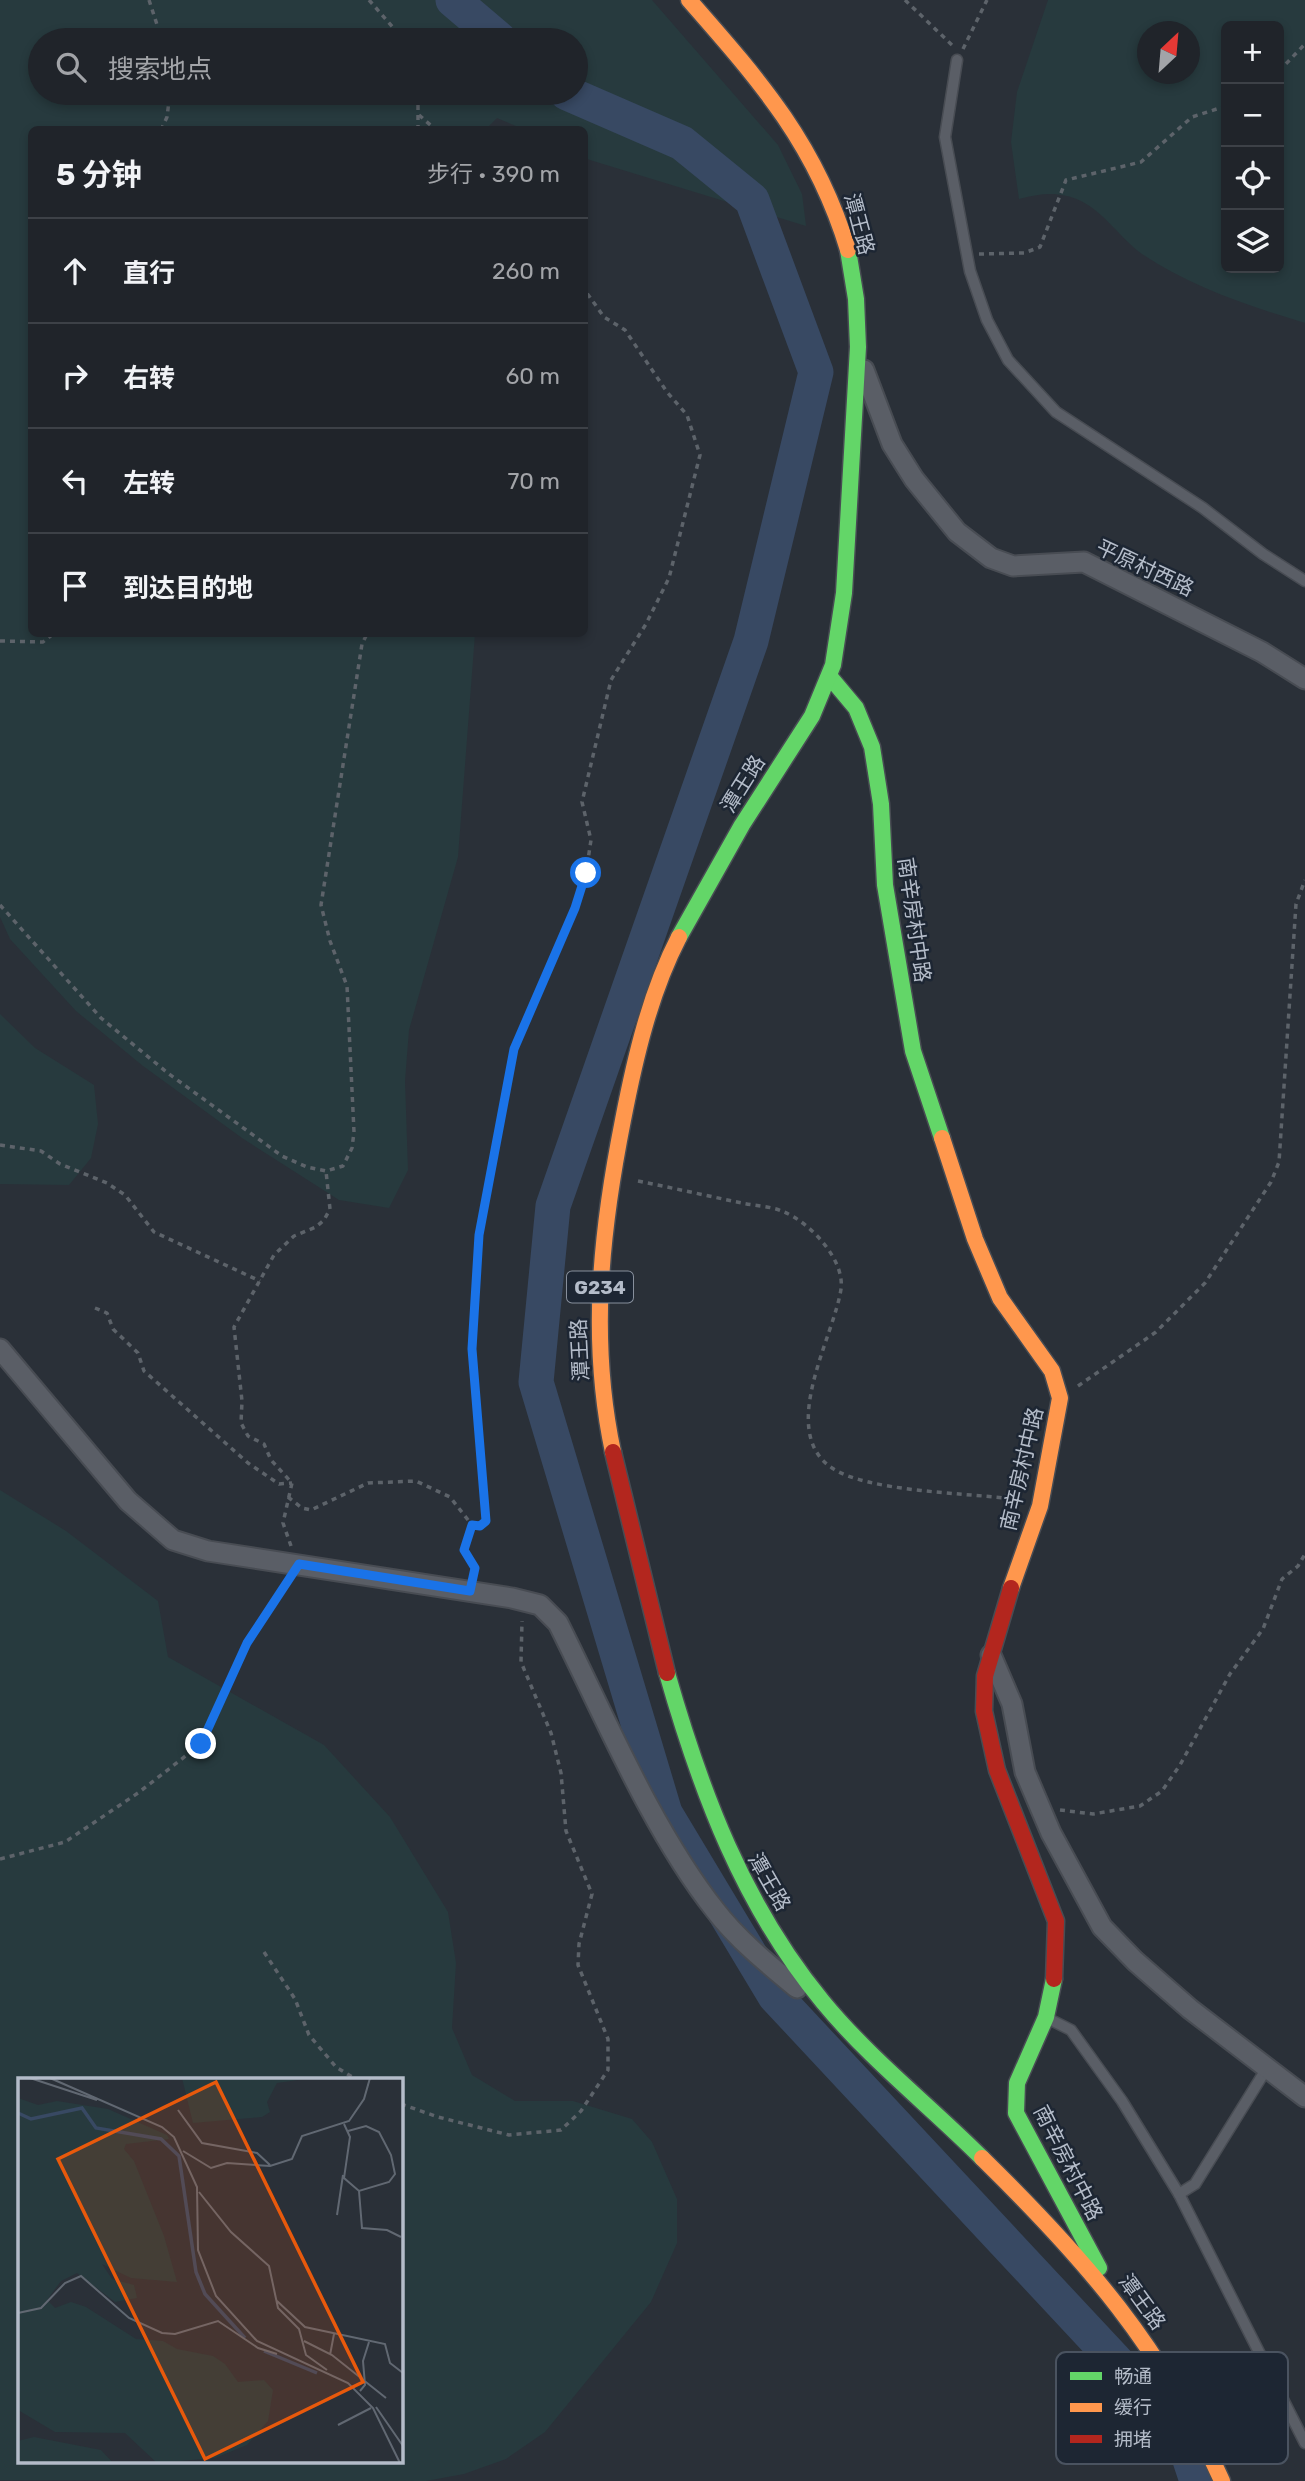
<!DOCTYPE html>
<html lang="zh">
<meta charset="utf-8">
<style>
:root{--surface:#20242a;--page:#282c32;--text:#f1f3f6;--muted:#a2a4a8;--line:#3d4147}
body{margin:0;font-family:Rubik,"Noto Sans SC",sans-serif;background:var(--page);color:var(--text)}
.controls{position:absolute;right:21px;top:21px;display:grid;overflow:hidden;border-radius:10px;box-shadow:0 4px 10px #0003}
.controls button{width:63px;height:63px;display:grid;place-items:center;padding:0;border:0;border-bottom:2px solid var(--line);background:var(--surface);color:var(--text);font:35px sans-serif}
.compass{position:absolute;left:1137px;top:21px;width:63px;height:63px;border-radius:50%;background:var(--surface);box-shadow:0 4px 10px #0003;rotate:26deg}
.stop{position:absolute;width:21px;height:21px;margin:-16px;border:5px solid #1a73e8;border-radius:50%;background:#fff}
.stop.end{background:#1a73e8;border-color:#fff;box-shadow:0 2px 7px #0008}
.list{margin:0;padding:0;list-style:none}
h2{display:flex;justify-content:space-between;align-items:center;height:91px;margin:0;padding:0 28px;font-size:30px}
h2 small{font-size:23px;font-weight:400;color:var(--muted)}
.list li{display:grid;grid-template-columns:46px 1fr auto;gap:21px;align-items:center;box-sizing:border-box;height:105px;padding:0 28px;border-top:2px solid var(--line)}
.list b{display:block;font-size:26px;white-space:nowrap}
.list em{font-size:23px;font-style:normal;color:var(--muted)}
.icon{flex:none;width:38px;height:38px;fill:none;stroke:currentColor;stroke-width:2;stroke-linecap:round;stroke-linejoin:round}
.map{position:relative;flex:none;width:1305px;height:2481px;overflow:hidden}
.search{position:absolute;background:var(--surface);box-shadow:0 4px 10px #0003;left:28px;top:28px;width:560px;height:77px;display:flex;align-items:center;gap:18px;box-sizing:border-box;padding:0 24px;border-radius:38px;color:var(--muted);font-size:26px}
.panel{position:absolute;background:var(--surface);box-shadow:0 4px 10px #0003;left:28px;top:126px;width:560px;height:511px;border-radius:10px}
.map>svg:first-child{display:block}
</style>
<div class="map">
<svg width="1305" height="2481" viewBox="0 0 1305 2481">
<rect width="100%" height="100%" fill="#2a3038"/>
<g fill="#273a3e" fill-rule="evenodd">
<path d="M0,0H652L778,145L802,194L806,226L590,160L585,158L584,130L523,129L497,118L485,130H32V634H475L458,857L409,1030L405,1081L408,1170L389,1208L339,1200L242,1138L143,1066L76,1011L10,939L0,917ZM40,40H576V93H40Z"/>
<path d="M1048,0H1305V323C1249,306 1191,287 1142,254C1121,239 1105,213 1081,201C1060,191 1041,193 1019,199L1011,142L1017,92ZM1279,26V268H1226V26ZM1148,32H1190V74H1148Z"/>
<polygon points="0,1014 35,1048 94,1085 98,1124 91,1158 69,1185 0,1184"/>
<path d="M0,1490L66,1531L158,1601L168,1657L324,1745L390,1817L448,1912L456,1963L452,2028L472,2075L515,2101H573L632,2119L652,2142L677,2199V2243L651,2302L545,2432L506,2459L464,2474L426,2481L0,2480ZM19,2080H401V2462H19Z"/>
</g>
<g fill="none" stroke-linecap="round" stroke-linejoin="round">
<g stroke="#384963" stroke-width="35">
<polyline points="453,0 500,40"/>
<polyline points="567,93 682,143 752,200 816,372 751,641 553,1206 536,1382 665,1813 775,1996 1141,2388 1183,2439 1197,2481"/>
</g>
<defs>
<g id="lane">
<polyline points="957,60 945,137 970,271 987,320 1008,360 1056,412 1203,508 1263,554 1305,581"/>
<polyline points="1047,2018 1071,2030 1122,2101 1179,2194 1305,2443"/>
<polyline points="1179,2194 1195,2184 1267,2068"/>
</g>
<g id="street">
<polyline points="864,370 892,444 914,479 957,532 991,558 1013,566 1084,562 1262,652 1305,679"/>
<path d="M0,1349L128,1501L173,1540L208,1551L512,1598L540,1605L558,1623C604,1715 652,1830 715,1910C737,1939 769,1965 797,1988"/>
<polyline points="991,1655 1012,1704 1025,1772 1051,1833 1102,1927 1135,1961 1190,2009 1305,2097"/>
</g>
<g id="fast">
<polyline points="830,677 856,708 872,747 881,804 885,885 913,1051 942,1138"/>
<polyline points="679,937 742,825 812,716 833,665 844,593 858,347 856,299 848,250"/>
<path d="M667,1673C701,1792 743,1905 823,2002C870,2059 930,2106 982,2158"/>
<polyline points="1054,1979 1046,2017 1017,2083 1016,2113 1099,2268"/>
</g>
<g id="slow">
<path d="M689,0C760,81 816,144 848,250"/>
<polyline points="942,1138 975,1239 1000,1298 1052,1371 1060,1398 1040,1506 1011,1588"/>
<path d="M613,1452C589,1339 601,1231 623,1120C635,1058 650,993 679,937"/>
<path d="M982,2158C1086,2260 1162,2347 1222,2481"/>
</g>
<g id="jam">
<polyline points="613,1452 667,1673"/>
<polyline points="1011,1588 985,1676 984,1711 997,1770 1056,1921 1054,1979"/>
</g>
</defs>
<use href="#lane" stroke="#484c53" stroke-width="13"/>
<use href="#street" stroke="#484c53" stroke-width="23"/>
<use href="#fast" stroke="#484c53" stroke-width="19"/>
<use href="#slow" stroke="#484c53" stroke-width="19"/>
<use href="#jam" stroke="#484c53" stroke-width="19"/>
<g stroke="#5d636a" stroke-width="3.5" stroke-dasharray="5 5" stroke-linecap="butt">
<polyline points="149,0 162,40"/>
<polyline points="369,0 404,40"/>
<polyline points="905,0 954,47"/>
<polyline points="963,49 987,0"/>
<polyline points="1279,71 1305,44"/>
<polyline points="419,115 436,130"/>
<polyline points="161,130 167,117 170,93"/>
<polyline points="418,130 418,93"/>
<polyline points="979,254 1024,253 1040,247 1066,180 1141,162 1192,117 1226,106"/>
<polyline points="0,641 43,642 53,634"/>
<polyline points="0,905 101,1018 169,1074 282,1156 307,1167 326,1171 343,1166 352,1148 354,1132 347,986 330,941 321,905 362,644 367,634"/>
<polyline points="0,1145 41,1151 60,1164 107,1183 125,1195 154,1232 260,1281"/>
<path d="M638,1181C673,1188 708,1196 742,1203C755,1206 772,1206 784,1212C809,1222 845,1259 841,1289C834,1337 777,1431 832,1468C866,1491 961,1493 1004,1498L1020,1482"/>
<polyline points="95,1308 107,1313 113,1329 138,1353 144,1371 248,1463 279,1484 292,1483"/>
<polyline points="1078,1386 1156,1332 1205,1283 1271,1182 1279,1162 1296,904 1305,880"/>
<polyline points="288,1497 302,1508 311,1510 368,1483 416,1481 450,1497 472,1525 464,1550 475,1568 474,1573"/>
<polyline points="472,1525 480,1526 486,1521 472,1349 479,1235 515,1049 575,908 586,873 591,840 582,802 611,680 646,624 669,578 700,455 687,415 667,392 625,330 604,317 584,289"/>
<polyline points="291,1546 283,1523 292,1483 271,1460 264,1444 248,1436 241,1423 242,1401 234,1327 274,1255 294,1236 316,1227 324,1220 330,1209 326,1171"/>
<polyline points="1060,1810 1093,1814 1140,1806 1162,1791 1180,1765 1230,1674 1263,1629 1282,1579 1298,1566 1305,1554"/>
<polyline points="0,1859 65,1842 138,1793 201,1744 247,1643 288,1580"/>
<polyline points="264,1952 295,1999 309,2035 336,2067 357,2080"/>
<polyline points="401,2104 438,2117 509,2135 561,2130 581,2111 608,2070 608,2039 578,1965 579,1944 592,1894 566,1831 561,1773 551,1733 521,1662 522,1621"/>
</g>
<use href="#lane" stroke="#5a5e66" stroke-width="10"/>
<use href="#street" stroke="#5a5e66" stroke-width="19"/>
<use href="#fast" stroke="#63d668" stroke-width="16"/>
<use href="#slow" stroke="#ff974d" stroke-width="16"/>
<use href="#jam" stroke="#b3261e" stroke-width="16"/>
</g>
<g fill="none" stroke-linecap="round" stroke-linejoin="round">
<polyline stroke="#1a73e8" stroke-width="9" points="201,1744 247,1643 299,1564 470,1591 475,1568 464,1550 472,1525 480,1526 486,1521 472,1349 479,1235 514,1049 575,908 586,873"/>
</g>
<g text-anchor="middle" stroke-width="5" stroke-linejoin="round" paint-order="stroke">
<rect fill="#1d2633" stroke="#878f9c" stroke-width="2" x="567" y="1271.5" width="66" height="31" rx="5"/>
<g font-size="19" font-weight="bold" fill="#b4bcc9">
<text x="600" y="1294">G234</text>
</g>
<g font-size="21" fill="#b4bcc9" stroke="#1d2633">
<text transform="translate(859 224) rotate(75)" y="7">潭王路</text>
<text transform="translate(1145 568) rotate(25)" y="7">平原村西路</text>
<text transform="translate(743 784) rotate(-58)" y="7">潭王路</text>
<text transform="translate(914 920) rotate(82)" y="7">南辛房村中路</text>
<text transform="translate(580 1350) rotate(-93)" y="7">潭王路</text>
<text transform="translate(1022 1469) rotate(-77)" y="7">南辛房村中路</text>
<text transform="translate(769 1882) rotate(60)" y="7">潭王路</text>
<text transform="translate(1068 2163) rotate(63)" y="7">南辛房村中路</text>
<text transform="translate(1142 2302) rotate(54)" y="7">潭王路</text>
</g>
</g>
<g transform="translate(18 2078)">
<rect width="385" height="385" fill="#2a3038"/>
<path d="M293,0L259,5L249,24L252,34L244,39L175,45L164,0ZM0,20L20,27L39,23L90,31L149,57L151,61L108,66L106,71L116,83L146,158L159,204L113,200L84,186L94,201L116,207L119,220L97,224L59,195L43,203L29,222L37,230L53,224L68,229L118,261L145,263L159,271L195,278L207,286L220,304L246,302L255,312L250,343L229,367L197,380L139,385L107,355L37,354L0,332ZM16,359L83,372L95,385H0V363Z" fill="#273a3e"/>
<path fill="none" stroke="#384963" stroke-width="3.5" d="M0,35L13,41L64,30L78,50L143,61L161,78L178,194L187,216L227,260M246,273L299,295"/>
<path fill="none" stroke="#616872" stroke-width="2" d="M12,0L79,22M32,0L144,49L156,59L179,109L180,172L198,218L239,263L330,305L355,330L382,385M160,32L184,65L239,75L252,87M326,46L332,59L326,100L341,113L371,104L377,96L373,77L361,54L348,48L330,53M165,73L193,90L209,85L252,88L274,81L284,58L331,43L346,21L352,0M341,113L344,150L369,152L383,159M181,114L213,154L251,188L260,230L281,251L288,277L309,292M319,137L325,97M259,223L287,249L367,266L372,285L385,295M0,235L23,230L47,205L63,198L111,240L144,255L157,256L200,243L240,270L259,276M286,263L314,277L368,320M312,277L316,256M342,313L347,307L345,283L351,264M358,329L385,368M320,347L353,330"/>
<path fill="#e8590c" fill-opacity="0.15" stroke="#e8590c" stroke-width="3.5" d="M198,4L345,304L187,381L40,81Z"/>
<rect width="385" height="385" fill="none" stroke="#b4bcc9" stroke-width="3.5"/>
</g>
<rect x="1056" y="2352" width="232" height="112" rx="10" fill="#1d2633" stroke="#4a5360" stroke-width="2"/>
<rect x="1070" y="2372" width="32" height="8" fill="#63d668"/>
<rect x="1070" y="2403" width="32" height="9" fill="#ff974d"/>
<rect x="1070" y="2435" width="32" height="8" fill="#b3261e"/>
<g font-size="19" fill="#b4bcc9">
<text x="1114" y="2383">畅通</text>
<text x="1114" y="2414">缓行</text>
<text x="1114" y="2446">拥堵</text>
</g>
</svg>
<div class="controls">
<button>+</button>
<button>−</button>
<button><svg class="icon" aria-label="locate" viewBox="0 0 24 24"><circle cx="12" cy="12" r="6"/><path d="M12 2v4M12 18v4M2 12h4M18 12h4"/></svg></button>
<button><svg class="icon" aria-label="layers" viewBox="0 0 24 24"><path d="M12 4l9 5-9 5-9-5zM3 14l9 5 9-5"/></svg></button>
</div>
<svg class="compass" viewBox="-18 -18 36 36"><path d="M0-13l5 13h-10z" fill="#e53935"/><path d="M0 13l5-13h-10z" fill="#a2a4a8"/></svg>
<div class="stop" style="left:586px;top:873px"></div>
<div class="stop end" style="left:201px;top:1744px"></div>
<div class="search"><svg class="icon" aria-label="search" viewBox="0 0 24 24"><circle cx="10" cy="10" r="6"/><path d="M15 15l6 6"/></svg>搜索地点</div>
<section class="panel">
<h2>5 分钟<small>步行 · 390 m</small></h2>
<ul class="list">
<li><svg class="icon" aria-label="ahead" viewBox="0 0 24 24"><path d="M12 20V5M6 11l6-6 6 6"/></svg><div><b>直行</b></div><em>260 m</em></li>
<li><svg class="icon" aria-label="right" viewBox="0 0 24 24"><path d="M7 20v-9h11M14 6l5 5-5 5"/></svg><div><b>右转</b></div><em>60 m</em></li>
<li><svg class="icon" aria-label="left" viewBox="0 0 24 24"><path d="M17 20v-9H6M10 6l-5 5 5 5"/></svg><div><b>左转</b></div><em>70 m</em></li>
<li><svg class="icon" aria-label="arrive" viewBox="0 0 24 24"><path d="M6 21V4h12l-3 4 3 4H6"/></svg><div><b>到达目的地</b></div></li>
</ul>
</section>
</div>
